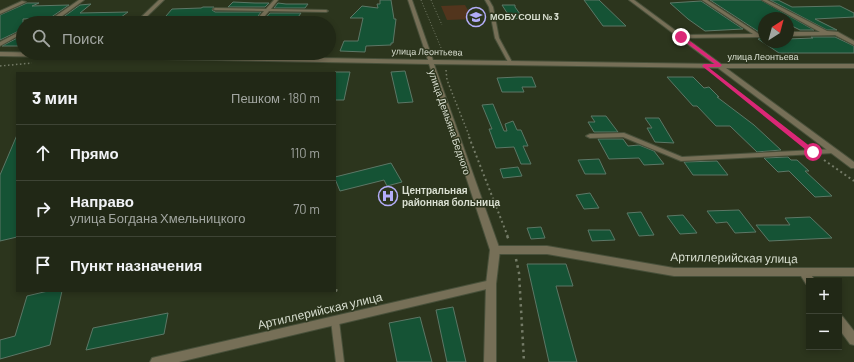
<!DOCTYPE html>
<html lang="ru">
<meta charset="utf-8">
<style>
:root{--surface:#212816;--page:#29301f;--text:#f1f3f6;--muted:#a2a6a1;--line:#3e4435}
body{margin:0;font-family:Barlow,sans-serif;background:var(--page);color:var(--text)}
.controls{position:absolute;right:12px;bottom:12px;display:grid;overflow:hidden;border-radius:0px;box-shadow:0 2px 6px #0003}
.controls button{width:36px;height:36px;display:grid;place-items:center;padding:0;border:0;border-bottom:1px solid var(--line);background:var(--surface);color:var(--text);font:20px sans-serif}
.compass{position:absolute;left:758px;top:12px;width:36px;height:36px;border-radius:50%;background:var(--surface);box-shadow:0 2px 6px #0003;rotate:36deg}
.stop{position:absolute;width:12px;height:12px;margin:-9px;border:3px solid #db2777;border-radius:50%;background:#fff}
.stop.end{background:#db2777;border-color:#fff;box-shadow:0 1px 4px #0008}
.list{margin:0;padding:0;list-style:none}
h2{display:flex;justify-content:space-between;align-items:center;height:52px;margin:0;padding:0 16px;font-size:17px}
h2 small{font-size:13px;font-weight:400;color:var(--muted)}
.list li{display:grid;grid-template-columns:26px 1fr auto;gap:12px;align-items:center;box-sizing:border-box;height:56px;padding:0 16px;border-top:1px solid var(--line)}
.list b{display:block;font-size:15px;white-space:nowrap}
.list p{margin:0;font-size:13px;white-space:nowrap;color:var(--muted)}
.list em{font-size:13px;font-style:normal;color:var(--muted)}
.icon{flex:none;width:22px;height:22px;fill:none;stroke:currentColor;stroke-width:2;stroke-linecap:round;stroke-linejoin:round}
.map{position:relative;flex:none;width:854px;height:362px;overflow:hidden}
.search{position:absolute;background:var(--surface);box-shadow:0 2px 6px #0003;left:16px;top:16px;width:320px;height:44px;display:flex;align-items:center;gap:10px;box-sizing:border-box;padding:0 14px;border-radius:22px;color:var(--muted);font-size:15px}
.panel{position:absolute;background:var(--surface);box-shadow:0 2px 6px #0003;left:16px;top:72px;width:320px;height:220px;border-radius:0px}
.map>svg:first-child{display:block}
</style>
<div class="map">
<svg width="854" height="362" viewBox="0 0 854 362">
<rect width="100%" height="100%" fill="#2c351d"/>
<polygon fill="#52351d" points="465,5 473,19 447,20 441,6"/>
<g fill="#155335" stroke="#5c7766">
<polygon points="380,0 391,0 394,19 396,19 393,43 391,43 391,45 366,46 365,52 340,51 344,41 358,41 363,18 350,18 362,6 378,8 377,4 380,4"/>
<polygon points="584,0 599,0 626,26 603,26"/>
<polygon points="710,0 761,0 814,30 800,30 788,24 788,18 764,18 764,32 759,32"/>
<polygon points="770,0 778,0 792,7 840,6 854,13 854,17 815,19 837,30 827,30"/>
<polygon points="701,1 743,29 705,31 688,19 670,3"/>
<polygon points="233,2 255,3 269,3 265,7 228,7"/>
<polygon points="27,3 39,3 32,6 69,5 50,18 23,19 23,29 0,40 0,15"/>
<polygon points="278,3 286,4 308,4 305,8 274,8"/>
<polygon points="91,4 80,13 128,12 113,23 55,23 80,5"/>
<polygon points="502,5 515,5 515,7 523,18 511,19"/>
<polygon points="203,7 214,7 212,10 215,12 261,12 253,23 160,23 172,9 201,8"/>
<polygon points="270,13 301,13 294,23 261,23"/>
<polygon points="23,35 23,46 2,46"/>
<polygon points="811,37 835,37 854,46 854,53 779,53 758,39 764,38 764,42 788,42 788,39 813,38"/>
<polygon points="405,71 413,102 398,103 391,72"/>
<polygon points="335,72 350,72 344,100 335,100"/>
<polygon points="518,77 532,77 536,87 522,87 524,92 502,92 497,78"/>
<polygon points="667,77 693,77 704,88 709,87 719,97 717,97 754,125 781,150 757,152 730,126 716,126 697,106 693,106"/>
<polygon points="493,104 504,131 507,131 505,124 513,121 517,130 521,130 528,146 523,146 531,164 521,164 514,147 496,148 489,129 492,129 482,105"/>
<polygon points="591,116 606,116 618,132 594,132 588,122 595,122"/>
<polygon points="645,118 659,118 674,143 655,142 647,128 652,128"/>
<polygon points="17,135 17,237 0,241 0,175"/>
<polygon points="598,139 623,139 628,146 639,145 654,151 664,164 644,165 639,158 609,159"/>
<polygon points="788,157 791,160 797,160 809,171 805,171 832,196 815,197 789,171 778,172 764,158"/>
<polygon points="599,159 606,174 585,174 578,160"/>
<polygon points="717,161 728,175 693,175 684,162"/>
<polygon points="391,163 402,182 387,186 384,180 340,191 335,179 335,177"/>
<polygon points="518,167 522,176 503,178 500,169"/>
<polygon points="590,193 599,208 584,209 576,195"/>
<polygon points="739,210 756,232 735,233 727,222 716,223 707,211"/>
<polygon points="641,212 654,235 639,236 627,213"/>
<polygon points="683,215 697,233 680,234 667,216"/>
<polygon points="810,217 832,238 769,241 756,225 790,225 785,218"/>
<polygon points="541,227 545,238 531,239 527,228"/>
<polygon points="588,230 610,230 615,240 592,241"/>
<polygon points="527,264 566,264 573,286 556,286 577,362 549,362"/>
<polygon points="48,291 62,291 50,345 0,359 0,340 15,336 27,296"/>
<polygon points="453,307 466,362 447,362 436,310"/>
<polygon points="168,313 164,334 86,350 93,328"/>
<polygon points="420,317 432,362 397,362 389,323"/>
</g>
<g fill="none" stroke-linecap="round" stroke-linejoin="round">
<defs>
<g id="service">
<polygon points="485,0 489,0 493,7 499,38 512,62 511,63 508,62 495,38 489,7"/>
<polygon points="335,317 338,319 339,321 344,362 336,362 331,321 332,319"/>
</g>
<g id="minor">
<polygon points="79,0 84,0 54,22 43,23 50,20"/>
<polygon points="159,0 164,0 140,23 135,23"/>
<polygon points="274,0 278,0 271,9 326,10 328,11 326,12 269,11 259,23 254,23 264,11 215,10 213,9 215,8 266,9"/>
<polygon points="702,0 707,0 759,34 764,33 764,37 679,38 678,37 681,35 753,34"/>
<polygon points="762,0 767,0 827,31 838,32 854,41 854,45 835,35 788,36 788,32 820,32"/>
<polygon points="22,1 26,2 0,14 0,11"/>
<polygon points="23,30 23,33 0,46 0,42"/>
<polygon points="227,53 233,53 227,60 223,60 222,59"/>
<polygon points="624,133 682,157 834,149 838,151 834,153 681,161 623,137 590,138 586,136 590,134"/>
<polygon points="495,246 547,246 674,268 854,268 854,276 812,276 815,281 809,281 809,285 806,284 801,276 674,276 547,254 495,254 492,253 490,250 492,247"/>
<polygon points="491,280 495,281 496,284 495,287 491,288 179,362 150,362 152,358 156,357"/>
<polygon points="839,315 843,317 854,331 854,345 850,344 839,329"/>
</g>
<polygon id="tertiary" points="408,0 412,0 433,60 714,64 629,0 634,0 721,64 854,64 854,68 726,68 854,162 854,168 851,168 718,68 434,64 500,250 496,284 496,362 484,362 486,284 490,250 429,64 0,56 0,52 428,60"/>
</defs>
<use href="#service" stroke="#48503a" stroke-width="2"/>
<use href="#minor" stroke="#48503a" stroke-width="2"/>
<use href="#tertiary" stroke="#48503a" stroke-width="2"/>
<g stroke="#747b67" stroke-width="1" stroke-dasharray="1 2" stroke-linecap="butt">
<polyline points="421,0 444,55"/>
<polyline points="431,0 442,25"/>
</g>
<g stroke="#747b67" stroke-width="1.5" stroke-dasharray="1.5 2.5" stroke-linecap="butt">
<polyline points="0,66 32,63"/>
<polyline points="446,70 447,80 470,138"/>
<polyline points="722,80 795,138"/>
</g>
<g stroke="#747b67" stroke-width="2" stroke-dasharray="2 3" stroke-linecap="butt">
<polyline points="469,137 508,237"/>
<polyline points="794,137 804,145"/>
<polyline points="824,160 854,181"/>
</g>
<g stroke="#747b67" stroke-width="2.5" stroke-dasharray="2.5 4" stroke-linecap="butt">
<polyline points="507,236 509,240"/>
<polyline points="516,259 519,273 524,362"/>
<polyline points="335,290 338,291"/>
</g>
<use href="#service" fill="#766f57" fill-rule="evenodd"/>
<use href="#minor" fill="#766f57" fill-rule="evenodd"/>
<use href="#tertiary" fill="#766f57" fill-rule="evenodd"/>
</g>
<polygon fill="#db2777" points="680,36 683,36 722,65 720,67 708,67 816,151 816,154 811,154 702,66 704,64 715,64 680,38"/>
<defs>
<symbol id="school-ring" viewBox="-11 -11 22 22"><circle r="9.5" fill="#2c351d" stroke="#b3adf9" stroke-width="1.5"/><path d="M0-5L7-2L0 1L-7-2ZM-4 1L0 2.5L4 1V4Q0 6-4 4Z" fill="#b3adf9"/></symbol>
<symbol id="hospital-ring" viewBox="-11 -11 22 22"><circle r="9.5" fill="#2c351d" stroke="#b3adf9" stroke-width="1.5"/><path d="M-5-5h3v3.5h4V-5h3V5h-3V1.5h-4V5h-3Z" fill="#b3adf9"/></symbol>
</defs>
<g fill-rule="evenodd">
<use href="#school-ring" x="465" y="6" width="22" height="22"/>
<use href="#hospital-ring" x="377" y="185" width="22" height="22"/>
</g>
<g text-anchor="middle" stroke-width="3" stroke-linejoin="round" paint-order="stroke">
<g font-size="9" font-weight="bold" fill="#d8ded0" stroke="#2c351d" text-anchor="start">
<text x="490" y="20">МОБУ СОШ № 3</text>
</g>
<g font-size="9" fill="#d8ded0" stroke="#2c351d">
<text transform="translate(427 52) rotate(1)" y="3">улица Леонтьева</text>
<text x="763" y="60">улица Леонтьева</text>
</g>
<g font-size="10" fill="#d8ded0" stroke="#2c351d">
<text transform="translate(450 122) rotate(71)" y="4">улица Демьяна Бедного</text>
</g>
<g font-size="10" font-weight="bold" fill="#d8ded0" stroke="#2c351d" text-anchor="start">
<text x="402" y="194">Центральная<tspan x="402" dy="12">районная больница</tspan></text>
</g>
<g font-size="12" fill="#d8ded0" stroke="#2c351d">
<text transform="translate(734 258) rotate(1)" y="4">Артиллерийская улица</text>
<text transform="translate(320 311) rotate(-13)" y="4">Артиллерийская улица</text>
</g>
</g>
</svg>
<div class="controls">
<button>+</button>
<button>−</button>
</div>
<svg class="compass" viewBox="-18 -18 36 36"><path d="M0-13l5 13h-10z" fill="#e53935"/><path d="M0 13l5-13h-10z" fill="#a2a6a1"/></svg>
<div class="stop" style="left:813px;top:152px"></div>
<div class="stop end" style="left:681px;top:37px"></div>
<div class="search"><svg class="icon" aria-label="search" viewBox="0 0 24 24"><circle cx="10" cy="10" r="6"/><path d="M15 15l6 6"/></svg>Поиск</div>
<section class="panel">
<h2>3 мин<small>Пешком · 180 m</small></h2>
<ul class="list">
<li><svg class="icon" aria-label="ahead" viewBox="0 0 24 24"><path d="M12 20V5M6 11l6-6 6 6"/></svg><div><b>Прямо</b></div><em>110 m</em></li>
<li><svg class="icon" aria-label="right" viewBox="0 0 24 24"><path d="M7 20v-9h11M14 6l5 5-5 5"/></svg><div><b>Направо</b><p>улица Богдана Хмельницкого</p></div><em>70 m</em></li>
<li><svg class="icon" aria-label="arrive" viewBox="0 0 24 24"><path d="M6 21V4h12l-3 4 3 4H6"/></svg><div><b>Пункт назначения</b></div></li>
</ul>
</section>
</div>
